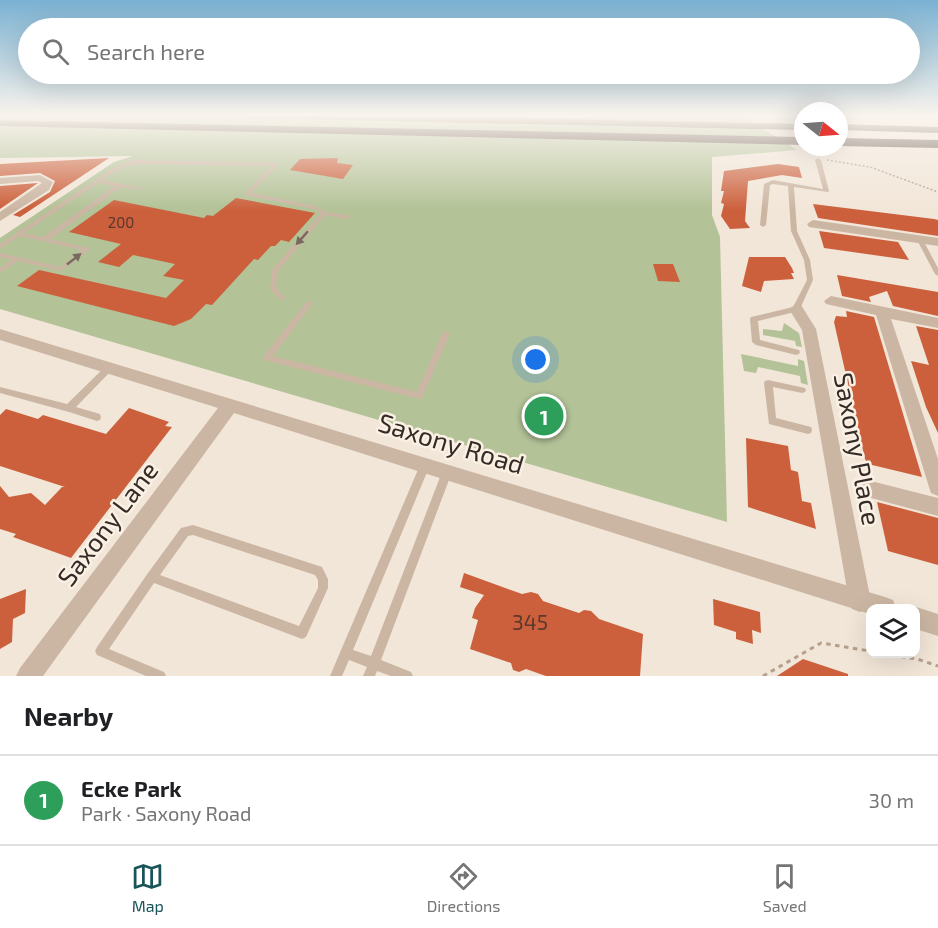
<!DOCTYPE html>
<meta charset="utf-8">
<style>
:root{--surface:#fff;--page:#f6f6f6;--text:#202124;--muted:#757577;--line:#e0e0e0;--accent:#195459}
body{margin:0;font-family:"Exo 2",sans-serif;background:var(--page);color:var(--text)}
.controls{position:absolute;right:18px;bottom:18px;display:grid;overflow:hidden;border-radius:12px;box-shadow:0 6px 24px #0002}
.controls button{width:54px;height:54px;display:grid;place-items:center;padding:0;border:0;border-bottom:2px solid var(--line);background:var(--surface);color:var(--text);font:30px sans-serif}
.compass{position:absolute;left:794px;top:102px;width:54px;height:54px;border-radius:50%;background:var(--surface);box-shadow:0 6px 24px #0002;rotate:107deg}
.you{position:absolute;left:536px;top:360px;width:21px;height:21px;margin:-15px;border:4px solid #fff;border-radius:50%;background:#1a73e8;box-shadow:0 0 0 9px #1a73e833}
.badge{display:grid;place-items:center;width:39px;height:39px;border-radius:50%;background:var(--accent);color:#fff;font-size:20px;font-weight:700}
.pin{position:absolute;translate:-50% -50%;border:3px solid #fff;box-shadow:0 2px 6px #0006}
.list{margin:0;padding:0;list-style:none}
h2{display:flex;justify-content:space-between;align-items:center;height:78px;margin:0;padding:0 24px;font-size:26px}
h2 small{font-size:20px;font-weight:400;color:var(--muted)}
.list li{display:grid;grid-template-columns:39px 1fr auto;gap:18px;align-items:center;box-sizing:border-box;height:90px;padding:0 24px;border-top:2px solid var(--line)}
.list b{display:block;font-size:22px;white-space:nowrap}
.list p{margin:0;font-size:20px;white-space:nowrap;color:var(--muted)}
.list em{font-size:20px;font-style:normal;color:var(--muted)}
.icon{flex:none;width:33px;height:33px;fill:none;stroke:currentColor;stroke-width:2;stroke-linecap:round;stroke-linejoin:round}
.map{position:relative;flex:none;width:938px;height:676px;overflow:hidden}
.search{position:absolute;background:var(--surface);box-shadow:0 6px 24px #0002;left:18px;right:18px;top:18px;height:66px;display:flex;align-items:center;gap:15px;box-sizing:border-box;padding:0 21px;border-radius:33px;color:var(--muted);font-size:22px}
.sheet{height:168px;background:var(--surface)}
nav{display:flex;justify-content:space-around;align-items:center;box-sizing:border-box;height:84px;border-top:2px solid var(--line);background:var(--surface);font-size:16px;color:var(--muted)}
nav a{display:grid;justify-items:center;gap:3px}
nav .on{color:var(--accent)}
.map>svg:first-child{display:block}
</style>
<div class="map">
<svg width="938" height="676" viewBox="0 0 938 676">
<rect width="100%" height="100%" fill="#f2e6d8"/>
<g fill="#b3c297">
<polygon points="0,115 741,115 797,150 712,157 712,215 720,237 727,522 0,309 0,238 114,162 133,156 0,158"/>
<polygon points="784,323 799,333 802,347 796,346 795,341 763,335 763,329 782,331"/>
<polygon points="741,354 798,366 798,359 804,361 808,385 801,383 800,376 758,367 756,373 744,371"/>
</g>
<g fill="#cc603c">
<polygon points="109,158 20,217 13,215 50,192 55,181 40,173 0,176 0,164"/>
<polygon points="338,158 337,163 353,165 343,179 290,170 300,159"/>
<polygon points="778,164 799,167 802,178 782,175 748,181 745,221 750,228 730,229 721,216 724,204 721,203 724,191 721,191 724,171"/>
<polygon points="38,183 0,209 0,186"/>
<polygon points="236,198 315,213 289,242 281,240 275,246 271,246 258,260 254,259 212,305 206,304 191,319 174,326 17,286 39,270 166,298 184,280 163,276 175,264 133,255 119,267 98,262 121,244 69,232 114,200 204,218 207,215 213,216"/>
<polygon points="813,204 934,219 938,220 938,236 818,218"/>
<polygon points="819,231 898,242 909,260 824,248"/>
<polygon points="749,257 785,257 792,268 794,273 791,273 794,279 764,281 761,292 742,286"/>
<polygon points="653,264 673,264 680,282 658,281"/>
<polygon points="837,275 938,292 938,316 893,306 887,291 869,297 871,302 842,296"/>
<polygon points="846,311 874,317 922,477 868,464 865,459 834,322 836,316 847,317"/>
<polygon points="916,326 938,330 938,433 926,407 911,361 929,365"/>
<polygon points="129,408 169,422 165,426 172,427 71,558 13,537 16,534 0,529 0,486 9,497 31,493 45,505 62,487 65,487 0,466 0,415 6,409 38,419 43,415 106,434"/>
<polygon points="746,438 788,446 791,470 798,472 802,501 811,503 816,529 748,507"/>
<polygon points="877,502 938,518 938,565 888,551"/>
<polygon points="464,573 522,594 531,592 538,594 543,601 579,613 584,610 591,611 599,619 643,634 640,676 546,676 526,669 519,672 513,670 511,663 470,649 478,620 472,618 475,608 484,595 460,587"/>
<polygon points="26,589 25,613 13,619 12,642 0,649 0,599"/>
<polygon points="713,599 760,612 761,633 752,630 753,644 736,639 736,632 714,625"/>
<polygon points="803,659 848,674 848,676 777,676"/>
</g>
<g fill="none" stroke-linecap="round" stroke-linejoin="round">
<polyline stroke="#b6a08d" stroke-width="1.5" stroke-dasharray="2 2" stroke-linecap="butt" points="827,160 870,167 938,192"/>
<g stroke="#b6a08d" stroke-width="3" stroke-dasharray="4.5 4.5" stroke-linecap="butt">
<polyline points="883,654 917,659 938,666"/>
<polyline points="763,676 821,643 870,651"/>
</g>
<g fill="#cbb6a3" fill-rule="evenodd">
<polygon points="818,158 821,160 829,191 828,192 794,187 797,231 810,260 813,280 799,311 758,321 760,340 799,350 800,352 799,354 796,355 756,345 752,342 750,319 751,317 793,307 807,280 804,260 791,231 788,186 773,184 770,185 766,225 763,227 760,225 764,184 773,180 823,189 815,160"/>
<path d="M132,160L278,163V165L251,193L316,206L326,212L348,215L351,217L348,219L325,215L277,272L276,288L286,298L283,300H281L270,289L272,270L321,213L314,209L245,195V193L272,166L133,164L114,172L102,180L141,188V190L121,187L50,239L89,248V250L61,271L18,261L0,273V268L12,260L0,257V253L60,267L82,250L20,236L0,249V244L110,170ZM98,183L115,186L43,237L24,233Z"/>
<polygon points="920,238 923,240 938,268 938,276 935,274 917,240"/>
<polygon points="307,301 311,301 313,303 273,356 417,392 442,334 446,331 449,332 450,334 422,398 419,399 264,360 263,358 264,356"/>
<polygon points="110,364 113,365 114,367 113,369 76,407 100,414 101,417 100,420 97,421 69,412 0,393 0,387 67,404 107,365"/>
<polygon points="768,380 805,388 806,390 805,392 802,393 773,387 776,418 811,427 812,430 811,433 808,434 769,424 764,383 765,381"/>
<polygon points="425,461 428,462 430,465 353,650 371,656 442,472 444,469 447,468 450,469 452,472 381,660 411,672 413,676 391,676 377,671 375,676 363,676 367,667 349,660 342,676 330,676 420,465 422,462"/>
<path d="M193,525L322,567L328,579V588L306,637L302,639L154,583L109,649L164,672L166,676H146L97,655L95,651L97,647L148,573L181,528ZM193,535L315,575L318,580V588L299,626L160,575L188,536Z"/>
</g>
<g fill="#cbb6a3" fill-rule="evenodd">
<polygon points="40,175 53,182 49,190 0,221 0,212 42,183 38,181 0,184 0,178"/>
<polygon points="813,220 938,238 938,246 809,227 807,224"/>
<polygon points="831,296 938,318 938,328 891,319 938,459 938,496 931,493 929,487 876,315 826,304 824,301"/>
<polygon points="796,304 801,305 816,329 871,601 868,609 860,612 852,609 849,601 802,330 789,309"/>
<polygon points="867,480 938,498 938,516 860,495 858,489 860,483"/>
</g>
<g fill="#cbb6a3" fill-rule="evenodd">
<polygon points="0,329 885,597 893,600 896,608 870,608 870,614 234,413 43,676 16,676 20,668 218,408 0,340"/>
<polygon points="916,607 938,614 938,636 916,629 916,608 912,608"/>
</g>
<g fill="#57453c" fill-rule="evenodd">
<polygon points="245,115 399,115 803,124 803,130 250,118"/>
<polygon points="0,120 803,137 803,145 0,126"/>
<polygon points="839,124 938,127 938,133 839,130"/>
<polygon points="839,138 938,140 938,148 839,146"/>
</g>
</g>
<defs><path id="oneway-solid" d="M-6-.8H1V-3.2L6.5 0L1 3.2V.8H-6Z" transform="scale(1.5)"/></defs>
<g fill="#786a5e">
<use href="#oneway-solid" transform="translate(302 238) rotate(131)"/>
<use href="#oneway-solid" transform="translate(74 259) rotate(-38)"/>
</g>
<linearGradient id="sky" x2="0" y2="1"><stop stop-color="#7ab1d2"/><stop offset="0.55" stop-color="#f9f4ed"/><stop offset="1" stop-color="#f9f4ed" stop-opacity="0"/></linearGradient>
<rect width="938" height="210" fill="url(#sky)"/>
<g text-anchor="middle" stroke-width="5" stroke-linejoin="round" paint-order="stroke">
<g font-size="15" fill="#5b382c">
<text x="121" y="228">200</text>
</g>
<g font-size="21" fill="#5b382c">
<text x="530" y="630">345</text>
</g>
<g font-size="26" fill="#352b26" stroke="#faf0e4">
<text transform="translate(451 444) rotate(17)" y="9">Saxony Road</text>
<text transform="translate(857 449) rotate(79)" y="9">Saxony Place</text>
<text transform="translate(108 524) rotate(-53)" y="9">Saxony Lane</text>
</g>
</g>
</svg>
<div class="controls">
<button><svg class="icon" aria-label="layers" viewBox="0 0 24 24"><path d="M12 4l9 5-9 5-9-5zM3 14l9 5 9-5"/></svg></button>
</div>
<svg class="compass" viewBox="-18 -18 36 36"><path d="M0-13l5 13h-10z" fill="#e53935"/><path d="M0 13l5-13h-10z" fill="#757577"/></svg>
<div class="you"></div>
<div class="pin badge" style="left:544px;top:416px;background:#2e9e5b">1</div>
<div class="search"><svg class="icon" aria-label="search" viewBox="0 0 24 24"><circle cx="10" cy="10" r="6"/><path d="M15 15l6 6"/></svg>Search here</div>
</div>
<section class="sheet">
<h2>Nearby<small></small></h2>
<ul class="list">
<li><span class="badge" style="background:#2e9e5b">1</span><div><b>Ecke Park</b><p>Park · Saxony Road</p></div><em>30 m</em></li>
</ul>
</section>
<nav>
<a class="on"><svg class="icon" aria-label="map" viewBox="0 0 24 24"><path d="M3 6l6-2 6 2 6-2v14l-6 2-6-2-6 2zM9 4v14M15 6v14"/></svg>Map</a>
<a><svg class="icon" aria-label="directions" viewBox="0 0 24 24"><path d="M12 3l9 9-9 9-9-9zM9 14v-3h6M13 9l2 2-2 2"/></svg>Directions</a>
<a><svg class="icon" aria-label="saved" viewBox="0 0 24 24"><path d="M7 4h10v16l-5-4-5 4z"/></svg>Saved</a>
</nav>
